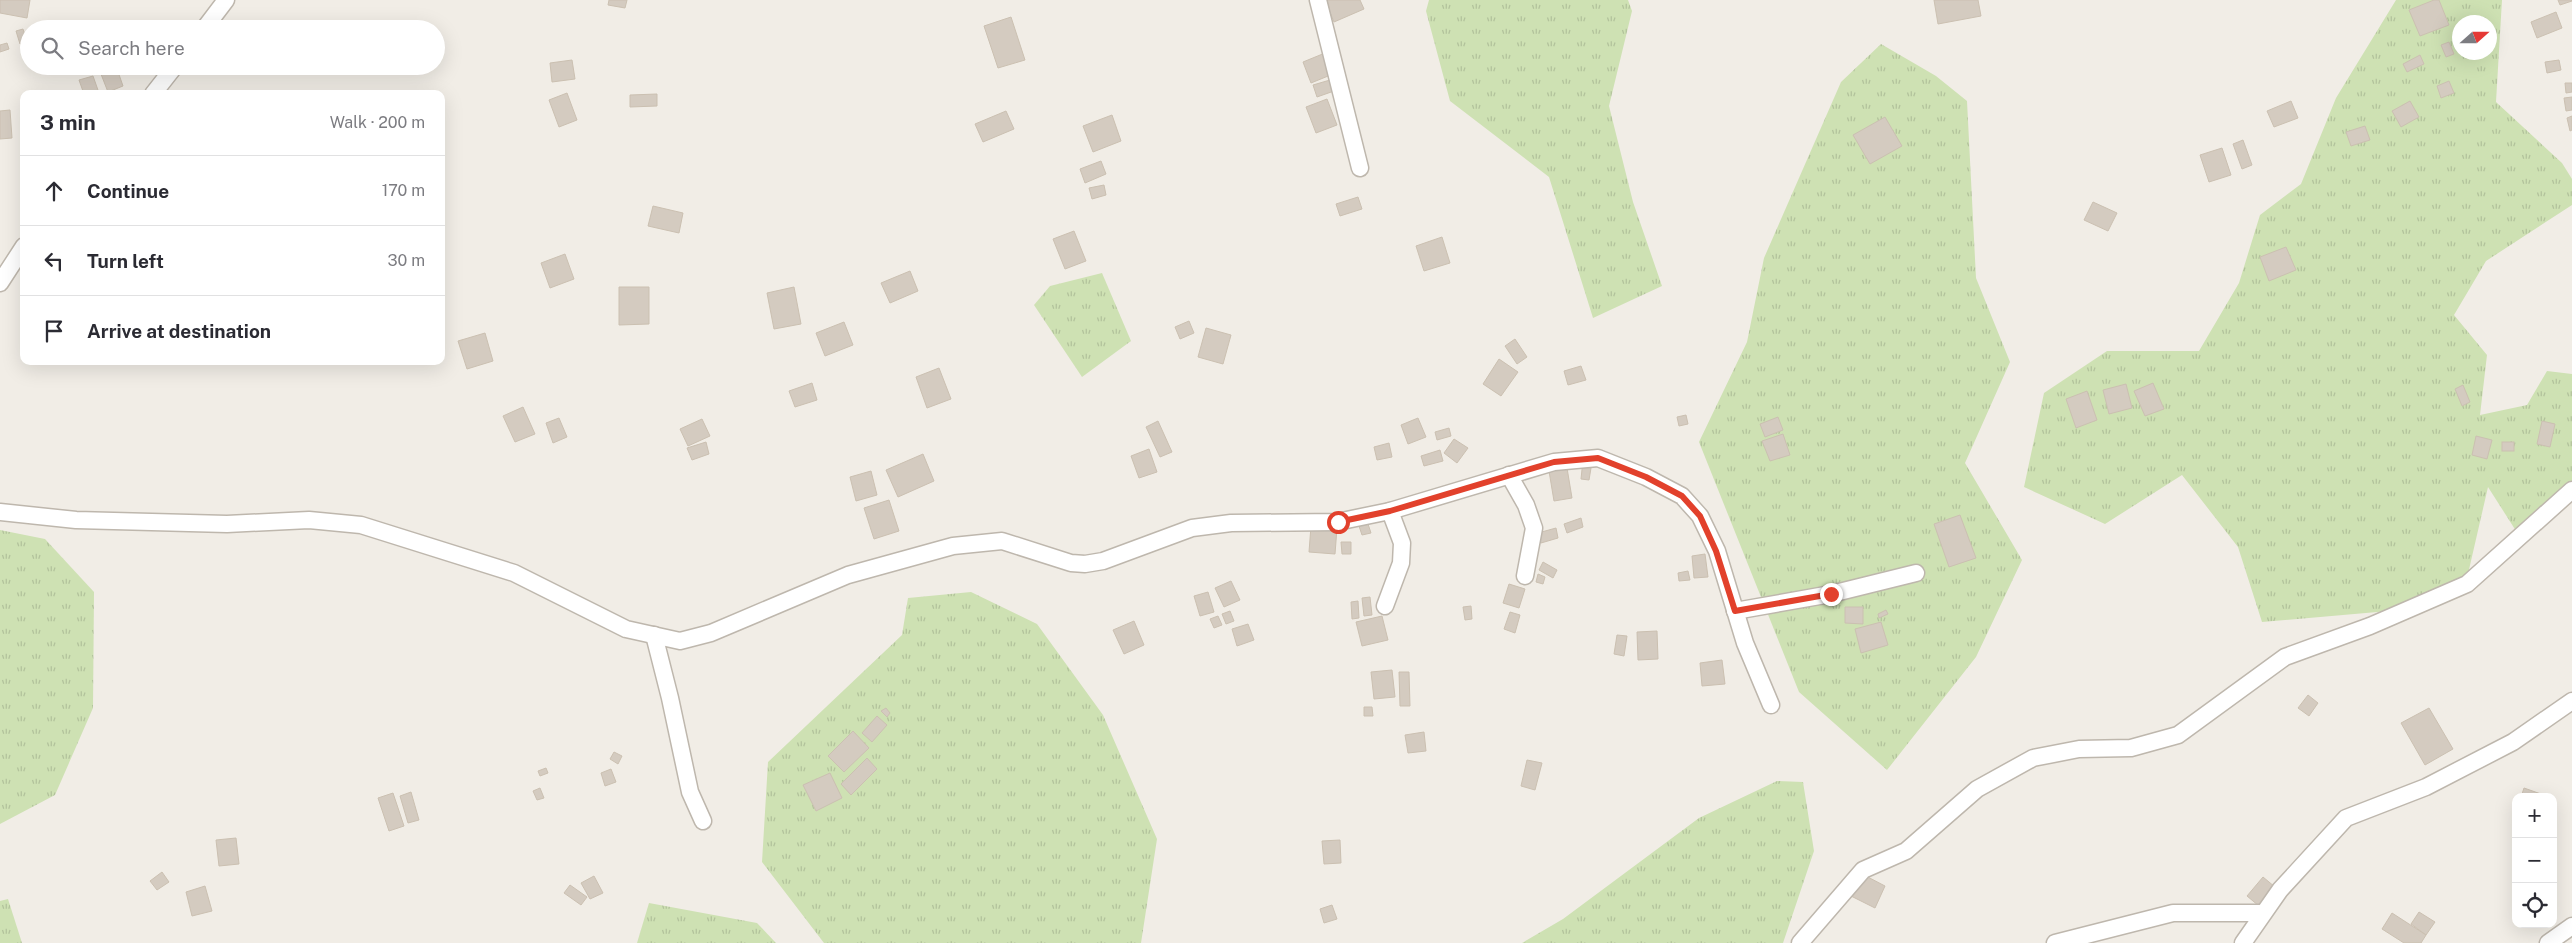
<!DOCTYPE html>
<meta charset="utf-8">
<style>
:root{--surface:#fff;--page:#f7f7f7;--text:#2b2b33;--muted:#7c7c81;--line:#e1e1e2}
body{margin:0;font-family:"Public Sans",sans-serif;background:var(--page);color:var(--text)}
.controls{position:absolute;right:15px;bottom:15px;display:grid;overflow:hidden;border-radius:10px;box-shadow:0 5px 20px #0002}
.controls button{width:45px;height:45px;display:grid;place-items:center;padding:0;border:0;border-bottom:1px solid var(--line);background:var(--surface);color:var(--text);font:25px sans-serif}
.compass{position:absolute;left:2452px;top:15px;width:45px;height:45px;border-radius:50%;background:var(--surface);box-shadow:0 5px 20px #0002;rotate:69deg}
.stop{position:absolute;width:15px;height:15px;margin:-11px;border:4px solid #e2412c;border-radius:50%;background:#fff}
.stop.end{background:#e2412c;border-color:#fff;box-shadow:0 1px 5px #0008}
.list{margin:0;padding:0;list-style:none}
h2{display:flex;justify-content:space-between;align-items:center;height:65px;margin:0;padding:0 20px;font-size:21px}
h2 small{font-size:16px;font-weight:400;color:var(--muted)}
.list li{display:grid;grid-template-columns:32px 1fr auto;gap:15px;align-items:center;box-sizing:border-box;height:70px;padding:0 20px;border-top:1px solid var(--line)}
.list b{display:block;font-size:19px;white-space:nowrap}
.list em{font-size:16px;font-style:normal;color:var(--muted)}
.icon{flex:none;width:28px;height:28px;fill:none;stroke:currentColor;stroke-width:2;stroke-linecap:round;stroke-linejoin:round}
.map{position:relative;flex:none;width:2572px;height:943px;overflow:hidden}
.search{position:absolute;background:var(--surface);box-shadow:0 5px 20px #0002;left:20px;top:20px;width:425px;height:55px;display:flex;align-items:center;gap:12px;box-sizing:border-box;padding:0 18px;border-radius:28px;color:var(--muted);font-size:19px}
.panel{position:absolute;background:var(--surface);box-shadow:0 5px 20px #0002;left:20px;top:90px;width:425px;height:275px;border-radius:10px}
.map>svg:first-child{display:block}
</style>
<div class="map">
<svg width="2572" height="943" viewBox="0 0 2572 943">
<defs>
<pattern id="grass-tufts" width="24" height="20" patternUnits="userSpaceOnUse" patternTransform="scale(1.25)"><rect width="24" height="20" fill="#cee1b3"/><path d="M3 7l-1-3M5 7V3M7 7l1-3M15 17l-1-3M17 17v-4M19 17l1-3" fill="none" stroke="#b2c29b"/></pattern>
</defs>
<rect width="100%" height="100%" fill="#f1ede6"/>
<g fill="url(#grass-tufts)" fill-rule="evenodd">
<polygon points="1429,0 1628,0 1632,11 1609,106 1633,202 1662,286 1593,318 1549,177 1450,101 1426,11"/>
<path d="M2396,0H2502L2496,102L2562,163L2572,179V205L2486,261L2454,315L2487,355L2480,415L2527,405L2547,371L2572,374V493L2518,534L2488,487L2465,587L2400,610L2262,622L2238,547L2182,475L2105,524L2024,487L2044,393L2107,351H2199L2239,283L2260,215L2301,184L2336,98ZM2460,22H2490V52H2460Z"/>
<polygon points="1881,44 1936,76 1967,101 1976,278 2010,362 1965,463 2022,560 1976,657 1887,770 1799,692 1699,442 1747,342 1764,258 1841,82"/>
<polygon points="1102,273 1131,341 1082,377 1034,305 1050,286"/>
<polygon points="0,530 45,539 94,592 93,708 55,795 0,824"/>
<polygon points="971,592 1037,624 1103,715 1157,839 1141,943 824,943 762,862 768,762 902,635 908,598"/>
<polygon points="1777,781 1803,782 1814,851 1783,943 1522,943 1563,919 1699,818"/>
<polygon points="8,899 22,943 0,943 0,901"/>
<polygon points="649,903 757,923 776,943 637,943"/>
</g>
<g fill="#d4cbc0" stroke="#cbc0b1">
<polygon points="0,0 30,0 27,18 0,13"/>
<polygon points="609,0 627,0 625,8 608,5"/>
<polygon points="1325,0 1360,0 1364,9 1334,22"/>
<polygon points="1934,0 1978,0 1981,16 1938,24"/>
<polygon points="2434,0 2439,0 2449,25 2420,36 2409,10"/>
<polygon points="2558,0 2572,0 2572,1 2560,5"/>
<polygon points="2556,12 2562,28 2537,38 2531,22"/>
<polygon points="1011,17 1025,60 998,68 984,26"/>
<polygon points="23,29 27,41 20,44 16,31"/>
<polygon points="2449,42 2454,54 2446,57 2441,45"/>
<polygon points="7,43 9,49 0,52 0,45"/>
<polygon points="1325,53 1333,74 1311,83 1303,62"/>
<polygon points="2420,55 2424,64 2407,72 2403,64"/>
<polygon points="572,60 575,79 552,82 550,63"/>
<polygon points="2559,60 2561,70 2547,73 2545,62"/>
<polygon points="60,66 72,66 73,70 63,74"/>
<polygon points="106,66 116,66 123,86 108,92 99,69"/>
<polygon points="93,76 99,93 84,94 79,80"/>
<polygon points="1330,80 1334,91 1317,97 1313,85"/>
<polygon points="2449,81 2454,93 2441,98 2437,86"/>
<polygon points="2565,83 2572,83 2572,92 2566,93"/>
<polygon points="567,93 577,120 559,127 549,100"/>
<polygon points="657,94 657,106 630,107 630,95"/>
<polygon points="2572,97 2572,110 2566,111 2564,98"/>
<polygon points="1327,99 1337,125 1316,133 1306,107"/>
<polygon points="2291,101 2298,118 2274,127 2267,111"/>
<polygon points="2410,101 2419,117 2401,127 2392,111"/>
<polygon points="10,110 12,138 0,139 0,111"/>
<polygon points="1006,111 1014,129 983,142 975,124"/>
<polygon points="1112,115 1121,141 1093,152 1083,126"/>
<polygon points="2572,116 2572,130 2570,131 2567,118"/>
<polygon points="1885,117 1902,146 1870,164 1853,135"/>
<polygon points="2365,126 2370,140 2351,146 2346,132"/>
<polygon points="2243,140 2252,165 2242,169 2233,144"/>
<polygon points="2222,148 2231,175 2209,182 2200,155"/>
<polygon points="1101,161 1106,174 1085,183 1080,169"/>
<polygon points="1104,185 1106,195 1092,199 1089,188"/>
<polygon points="1358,197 1362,209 1340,216 1336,204"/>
<polygon points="2093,202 2117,213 2108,231 2084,220"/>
<polygon points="653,206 683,213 679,233 648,226"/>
<polygon points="1074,231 1086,261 1065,269 1053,239"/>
<polygon points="1442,237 1450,263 1424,271 1416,246"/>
<polygon points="2286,247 2296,270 2269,281 2260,257"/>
<polygon points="565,254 574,279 550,288 541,263"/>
<polygon points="910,271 918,291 890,303 881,283"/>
<polygon points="619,287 649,287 649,324 619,325"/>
<polygon points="794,287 801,324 774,329 767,293"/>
<polygon points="1189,321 1194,333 1180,339 1175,327"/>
<polygon points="844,322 853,345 825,356 816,333"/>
<polygon points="1206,328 1231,335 1223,364 1198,357"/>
<polygon points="485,333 493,361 467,369 458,341"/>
<polygon points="1515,339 1527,357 1517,364 1505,346"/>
<polygon points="1499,359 1518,372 1501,396 1483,384"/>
<polygon points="1581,366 1586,380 1568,385 1564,371"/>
<polygon points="939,368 951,399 927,408 916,377"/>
<polygon points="812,383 817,400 795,407 789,391"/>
<polygon points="2153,383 2164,409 2145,416 2134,391"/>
<polygon points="2126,384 2132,408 2109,414 2103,390"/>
<polygon points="2463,385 2470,402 2462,406 2455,389"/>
<polygon points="2087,391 2097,420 2076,428 2066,399"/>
<polygon points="523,407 535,434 515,442 503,416"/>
<polygon points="1686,415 1688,424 1679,426 1677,417"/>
<polygon points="1778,417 1783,430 1765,437 1760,424"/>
<polygon points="559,418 567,437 553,443 546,423"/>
<polygon points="1418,418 1426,437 1408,444 1401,425"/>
<polygon points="702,419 710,436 688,446 680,429"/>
<polygon points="1158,421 1172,452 1160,457 1146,427"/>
<polygon points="2542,421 2555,424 2550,447 2537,444"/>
<polygon points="1449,428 1451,436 1437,440 1435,432"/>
<polygon points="1783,434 1790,455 1770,461 1762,441"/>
<polygon points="2476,436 2492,440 2487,459 2472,455"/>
<polygon points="1454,439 1468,448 1457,463 1444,453"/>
<polygon points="706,442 709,454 692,460 687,448"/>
<rect x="2502" y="442" width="12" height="9"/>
<polygon points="1389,443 1392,457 1377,460 1374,447"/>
<polygon points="1149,449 1157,472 1139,478 1131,456"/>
<polygon points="1440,450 1443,461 1424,466 1421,456"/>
<polygon points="923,454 934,481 898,497 886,470"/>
<polygon points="1583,460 1592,462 1589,480 1581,479"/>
<polygon points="1567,468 1572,498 1554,501 1549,471"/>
<polygon points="871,471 877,495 856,501 850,477"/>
<polygon points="889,500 899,531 874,539 864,508"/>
<polygon points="1960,515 1976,558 1949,567 1934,524"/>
<polygon points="1581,518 1583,527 1567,533 1564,524"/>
<polygon points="1368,524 1371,533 1362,535 1359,526"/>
<polygon points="1311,526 1337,528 1335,554 1309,552"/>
<polygon points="1556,528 1558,538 1541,543 1538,533"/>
<polygon points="1341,542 1351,542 1351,554 1342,554"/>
<polygon points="1705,554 1708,577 1694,578 1692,556"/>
<polygon points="1543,562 1557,570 1553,578 1539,570"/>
<polygon points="1688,571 1690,580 1679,581 1678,573"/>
<polygon points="1538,574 1545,577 1543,584 1536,582"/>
<polygon points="1231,581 1240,600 1224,607 1215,588"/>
<polygon points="1509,584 1525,589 1519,608 1503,603"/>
<polygon points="1208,592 1214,612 1200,616 1194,596"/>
<polygon points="1370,597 1372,615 1364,616 1362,598"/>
<polygon points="1358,601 1359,618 1352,619 1351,602"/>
<polygon points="1471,606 1472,619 1465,620 1463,607"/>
<polygon points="1845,607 1863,607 1863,624 1845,623"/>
<polygon points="1886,610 1888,614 1879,618 1878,614"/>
<polygon points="1230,611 1234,621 1226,624 1222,614"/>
<polygon points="1510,612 1520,615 1515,633 1504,629"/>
<polygon points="1218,616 1222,625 1214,628 1210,619"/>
<polygon points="1382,616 1388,640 1362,646 1356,622"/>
<polygon points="1134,621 1144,645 1124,654 1113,630"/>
<polygon points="1881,622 1888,645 1861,653 1855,629"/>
<polygon points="1248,624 1254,640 1237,646 1232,629"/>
<polygon points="1657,631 1658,659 1638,660 1637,632"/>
<polygon points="1617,635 1627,636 1624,656 1614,654"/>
<polygon points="1722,660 1725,684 1702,686 1700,663"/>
<polygon points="1392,670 1395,697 1374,699 1371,672"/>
<polygon points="1399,672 1409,672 1410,706 1400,706"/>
<polygon points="2308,695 2318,703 2309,716 2298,708"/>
<polygon points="1364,707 1372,707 1373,716 1364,716"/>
<polygon points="886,708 890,713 887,717 881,711"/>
<polygon points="2429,708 2453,749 2425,765 2401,723"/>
<polygon points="877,716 887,725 872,742 862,733"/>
<polygon points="853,731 869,748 844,772 828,756"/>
<polygon points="1424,732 1426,751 1408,753 1405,735"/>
<polygon points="614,752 622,756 618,764 610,759"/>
<polygon points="867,758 877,769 851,795 841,784"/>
<polygon points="1527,760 1542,763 1535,790 1521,786"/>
<polygon points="546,768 548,773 540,776 538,771"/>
<polygon points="611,769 616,782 605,786 601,773"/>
<polygon points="830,773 842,798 816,811 803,785"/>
<polygon points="540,788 544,798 537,800 533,791"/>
<polygon points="2524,788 2541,794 2540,797 2521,797"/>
<polygon points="411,792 419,820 408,823 400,796"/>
<polygon points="393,793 404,826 389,831 378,798"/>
<polygon points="236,838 239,864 219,866 216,840"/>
<polygon points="1340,840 1341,863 1324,864 1322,841"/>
<polygon points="162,872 169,882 157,890 150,881"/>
<polygon points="1862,874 1885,886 1875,908 1851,896"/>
<polygon points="594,876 603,893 590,899 581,883"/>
<polygon points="2263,877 2275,887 2259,906 2247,896"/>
<polygon points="570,885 587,897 581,905 564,893"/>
<polygon points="205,886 212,911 192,916 186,892"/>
<polygon points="1332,905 1337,919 1324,923 1320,909"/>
<polygon points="2419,912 2435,922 2426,935 2411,924"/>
<polygon points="2392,913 2426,935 2421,943 2404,943 2382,929"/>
</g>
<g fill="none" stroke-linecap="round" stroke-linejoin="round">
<defs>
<g id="minor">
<polyline points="1318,0 1360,168"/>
<polyline points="204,29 226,0"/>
<polyline points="153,94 175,66"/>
<polyline points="0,283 24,246"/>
<polyline points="1509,475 1526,505 1534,528 1525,576"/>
<polyline points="0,512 76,520 227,524 309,520 361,525 514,573 626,629 680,641 711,633 848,575 953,546 1002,541 1071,563 1085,564 1103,561 1192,528 1231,523 1337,522 1390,511 1554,462 1598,458 1646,477 1682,496 1700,516 1717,551 1745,643 1771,705"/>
<polyline points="1385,606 1401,563 1402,543 1390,511"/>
<polyline points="1735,611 1831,594 1916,573"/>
<polyline points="654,635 670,698 690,792 703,821"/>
<polyline points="1800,943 1863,870 1906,851 1977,789 2033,758 2079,749 2131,748 2178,735 2285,657 2370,626 2467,584 2572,490"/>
<polyline points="2055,943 2173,913 2263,913"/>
<polyline points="2243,943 2280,890 2346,818 2426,787 2513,742 2572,701"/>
<polyline points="2548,943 2572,926"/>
</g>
</defs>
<use href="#minor" stroke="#beb7ad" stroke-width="19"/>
<use href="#minor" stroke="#fff" stroke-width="16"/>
</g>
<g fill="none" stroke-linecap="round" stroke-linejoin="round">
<polyline stroke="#e2412c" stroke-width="6" points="1338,522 1390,511 1554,462 1598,458 1646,477 1682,496 1700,516 1716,551 1735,611 1831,594"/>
</g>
</svg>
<div class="controls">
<button>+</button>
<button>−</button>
<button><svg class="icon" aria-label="locate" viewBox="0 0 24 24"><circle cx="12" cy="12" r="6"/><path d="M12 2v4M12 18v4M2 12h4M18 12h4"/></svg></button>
</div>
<svg class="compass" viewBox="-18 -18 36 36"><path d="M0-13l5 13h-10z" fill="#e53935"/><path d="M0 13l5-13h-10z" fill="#7c7c81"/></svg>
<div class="stop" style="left:1338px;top:522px"></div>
<div class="stop end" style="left:1831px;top:594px"></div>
<div class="search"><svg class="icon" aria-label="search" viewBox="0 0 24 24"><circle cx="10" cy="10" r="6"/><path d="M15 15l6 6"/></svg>Search here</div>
<section class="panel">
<h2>3 min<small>Walk · 200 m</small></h2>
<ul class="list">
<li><svg class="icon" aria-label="ahead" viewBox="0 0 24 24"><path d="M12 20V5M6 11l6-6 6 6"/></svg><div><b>Continue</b></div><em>170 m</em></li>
<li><svg class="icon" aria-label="left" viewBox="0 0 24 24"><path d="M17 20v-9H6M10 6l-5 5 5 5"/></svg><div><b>Turn left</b></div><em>30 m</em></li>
<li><svg class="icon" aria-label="arrive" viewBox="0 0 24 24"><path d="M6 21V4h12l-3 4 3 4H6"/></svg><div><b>Arrive at destination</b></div></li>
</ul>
</section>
</div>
